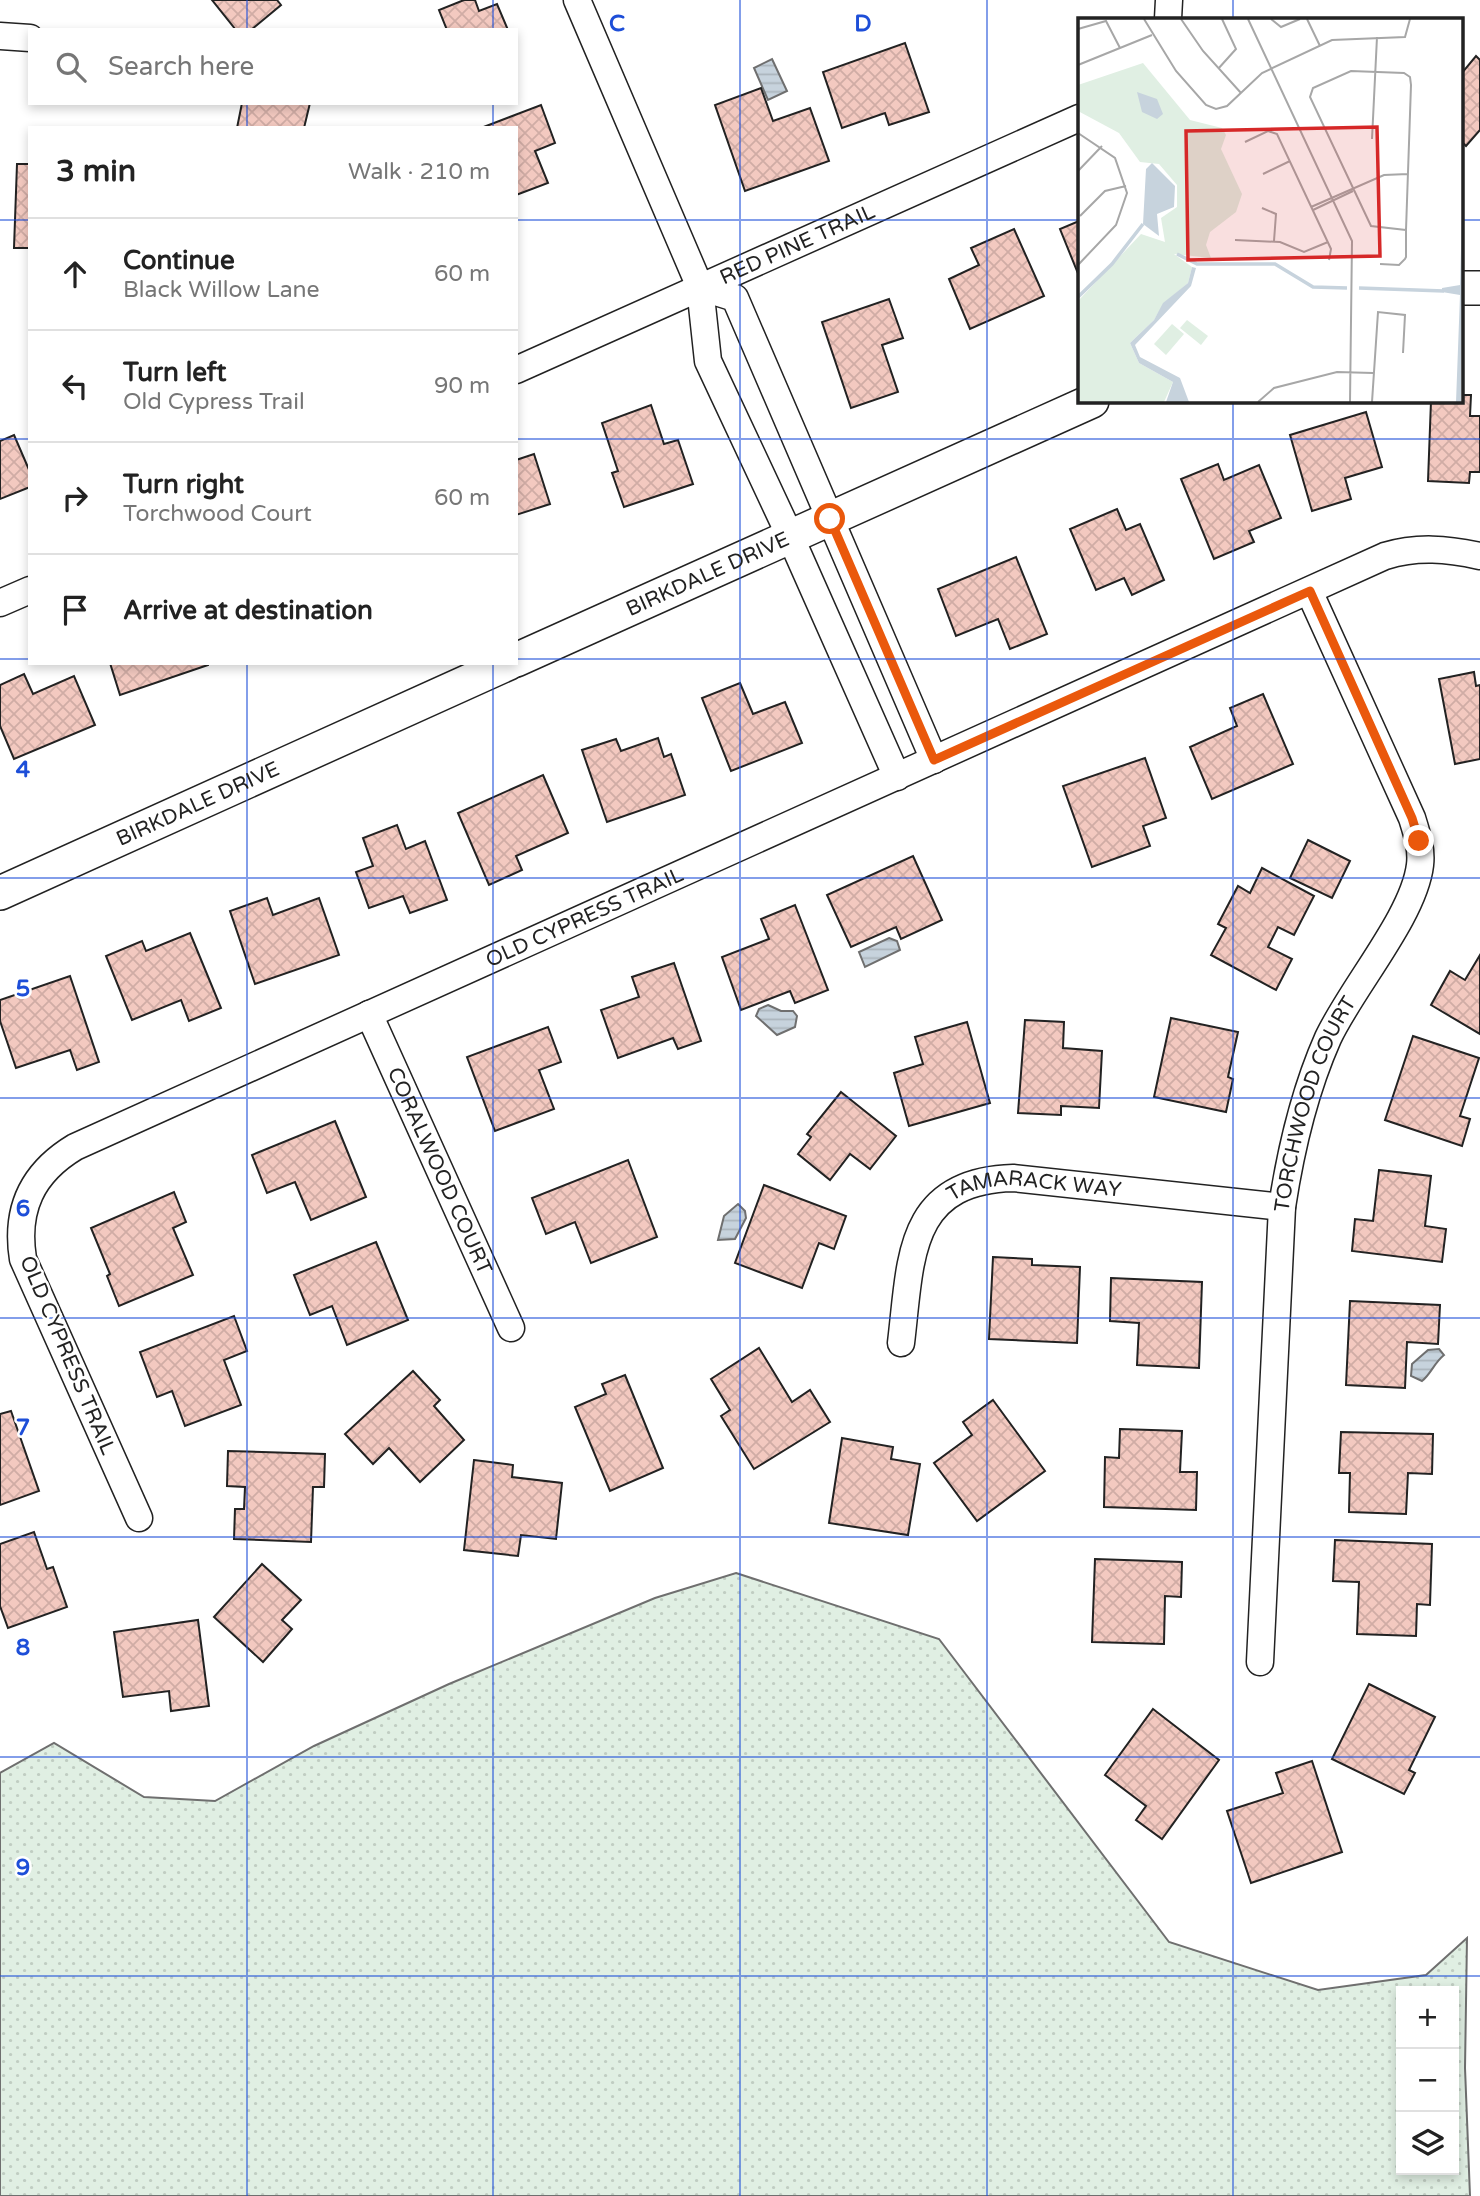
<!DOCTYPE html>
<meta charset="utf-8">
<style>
:root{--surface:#fff;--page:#f6f6f6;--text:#222;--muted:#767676;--line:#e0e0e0}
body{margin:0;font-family:"Varela Round",sans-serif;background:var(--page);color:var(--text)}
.controls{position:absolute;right:21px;bottom:21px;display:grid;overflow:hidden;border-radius:0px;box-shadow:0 4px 10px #0003}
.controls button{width:63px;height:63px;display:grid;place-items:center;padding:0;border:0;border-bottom:2px solid var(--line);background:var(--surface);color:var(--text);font:35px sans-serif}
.stop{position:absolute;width:21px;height:21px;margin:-16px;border:5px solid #ea580c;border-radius:50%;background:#fff}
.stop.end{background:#ea580c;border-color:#fff;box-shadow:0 2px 7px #0008}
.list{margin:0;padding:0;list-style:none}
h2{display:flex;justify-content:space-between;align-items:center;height:91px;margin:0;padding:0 28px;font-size:30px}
h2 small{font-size:23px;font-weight:400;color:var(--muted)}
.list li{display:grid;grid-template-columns:46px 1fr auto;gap:21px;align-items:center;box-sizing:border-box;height:112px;padding:0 28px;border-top:2px solid var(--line)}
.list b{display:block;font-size:26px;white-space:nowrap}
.list p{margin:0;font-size:23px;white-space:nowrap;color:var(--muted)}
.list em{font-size:23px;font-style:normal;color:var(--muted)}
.icon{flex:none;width:38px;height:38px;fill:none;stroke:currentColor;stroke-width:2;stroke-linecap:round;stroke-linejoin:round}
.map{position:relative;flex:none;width:1480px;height:2196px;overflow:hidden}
.search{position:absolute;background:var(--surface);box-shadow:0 4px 10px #0003;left:28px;top:28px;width:490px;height:77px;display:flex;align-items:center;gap:18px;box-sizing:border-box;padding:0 24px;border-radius:0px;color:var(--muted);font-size:26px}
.panel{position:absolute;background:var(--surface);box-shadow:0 4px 10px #0003;left:28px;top:126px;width:490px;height:539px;border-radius:0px}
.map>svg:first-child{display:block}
</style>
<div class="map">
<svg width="1480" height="2196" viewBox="0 0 1480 2196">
<defs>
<pattern id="grass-dots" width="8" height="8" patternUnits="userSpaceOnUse" patternTransform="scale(1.75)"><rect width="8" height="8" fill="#e0efe3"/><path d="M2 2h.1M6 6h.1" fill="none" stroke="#c0cdc2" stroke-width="1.8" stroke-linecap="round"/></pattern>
<pattern id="water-rules" width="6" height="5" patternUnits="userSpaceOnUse" patternTransform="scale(1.75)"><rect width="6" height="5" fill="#c7d3dd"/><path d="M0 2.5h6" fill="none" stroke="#abb5bd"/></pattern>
<pattern id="building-cross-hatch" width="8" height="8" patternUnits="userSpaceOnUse" patternTransform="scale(1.75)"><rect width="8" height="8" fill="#f3c9c0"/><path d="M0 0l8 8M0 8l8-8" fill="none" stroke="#d0aca5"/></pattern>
</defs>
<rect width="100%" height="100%" fill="#fff"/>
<path fill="url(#grass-dots)" stroke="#6f6f6f" stroke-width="2" fill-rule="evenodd" d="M736,1573L939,1639L1169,1942L1318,1990L1426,1975L1467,1938L1465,2068L1470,2196H0V1773L54,1743L144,1797L215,1801L314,1746L449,1684L655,1598ZM1401,1991H1454V2170H1401Z"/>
<g fill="url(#water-rules)" stroke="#6f6f6f" stroke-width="2">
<polygon points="772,59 787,91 768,100 754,68"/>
<polygon points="889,938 897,941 900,950 865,967 859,952"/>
<polygon points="768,1005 781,1011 793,1011 797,1016 795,1027 777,1035 756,1016 759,1009"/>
<polygon points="738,1204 745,1211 746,1218 735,1239 718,1240 724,1216"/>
<path d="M1439,1349L1444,1355C1434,1363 1431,1374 1422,1381L1411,1376L1412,1364L1428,1350Z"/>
</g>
<g fill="url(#building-cross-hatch)" stroke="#222" stroke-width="2">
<polygon points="212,0 277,0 281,5 251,30 236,30"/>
<polygon points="464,0 475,0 479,11 497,4 508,30 447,30 439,10"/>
<polygon points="905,43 929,112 889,125 885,113 842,128 823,72"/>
<polygon points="1476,56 1480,60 1480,130 1466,146 1461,141 1461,74"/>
<polygon points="761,88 773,121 810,108 829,161 745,191 715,105"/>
<polygon points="242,103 310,103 304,128 237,128"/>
<polygon points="541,105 555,143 535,151 548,183 516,195 516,128 481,128"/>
<polygon points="17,164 30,164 30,248 14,248"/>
<polygon points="1079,221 1079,276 1060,229"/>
<polygon points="1014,229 1044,296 970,329 949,279 979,265 971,248"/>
<polygon points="889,299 903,338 882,345 898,392 851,408 822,322"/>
<polygon points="1461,395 1471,395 1470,416 1480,416 1480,472 1470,472 1469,483 1428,481 1431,401 1461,401"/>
<polygon points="651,405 664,444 678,440 693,484 624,507 612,473 618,471 602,423"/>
<polygon points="1366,412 1382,467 1345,478 1351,499 1312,511 1290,435"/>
<polygon points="14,435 30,472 30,487 0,499 0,441"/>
<polygon points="534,454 550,504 516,515 516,460"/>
<polygon points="1218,464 1224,480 1259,465 1281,518 1249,531 1254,542 1214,559 1181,479"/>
<polygon points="1117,509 1126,530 1140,524 1164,580 1132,595 1124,578 1096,590 1070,529"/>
<polygon points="1016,557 1047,634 1010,649 998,619 956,636 938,589"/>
<polygon points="110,663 208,663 208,665 120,695"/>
<polygon points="1474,672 1476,686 1480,685 1480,759 1455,764 1439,679"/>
<polygon points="24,674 33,694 74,676 95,725 14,759 0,726 0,685"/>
<polygon points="740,683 753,714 785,702 802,743 731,771 702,698"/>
<polygon points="1263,694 1293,764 1212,799 1190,747 1237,726 1230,708"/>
<polygon points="658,738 664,757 671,754 685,795 607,822 582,750 616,739 621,751"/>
<polygon points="1145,758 1166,818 1143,826 1150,846 1092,867 1063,786"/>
<polygon points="543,775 568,833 516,856 522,870 489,885 458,813"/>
<polygon points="397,825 406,849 425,841 447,900 410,913 403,896 369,908 356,872 373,866 363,838"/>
<polygon points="1308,840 1350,861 1332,898 1290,878"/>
<polygon points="913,856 942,920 901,939 896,927 851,947 827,895"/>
<polygon points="1262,868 1314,896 1294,935 1278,927 1268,947 1292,959 1276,990 1211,955 1226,928 1218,924 1238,886 1250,893"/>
<polygon points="267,898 273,915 319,898 339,955 255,984 230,911"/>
<polygon points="795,905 828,990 795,1003 790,991 741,1010 722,957 769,939 761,919"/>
<polygon points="190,933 221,1008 189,1021 181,1000 132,1020 106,956 142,941 146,951"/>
<polygon points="1480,955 1480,1034 1431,1005 1450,971 1465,980"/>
<polygon points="674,963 701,1041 678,1049 673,1038 618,1058 601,1010 639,997 632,977"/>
<polygon points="70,976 99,1062 77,1070 70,1050 16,1068 0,1021 0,1000"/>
<polygon points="1171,1018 1238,1032 1228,1077 1233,1079 1226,1112 1154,1097"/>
<polygon points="1025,1020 1064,1022 1063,1048 1102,1051 1099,1108 1061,1106 1061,1115 1018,1113"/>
<polygon points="967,1022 990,1103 909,1126 894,1073 923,1064 915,1037"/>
<polygon points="548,1027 561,1062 539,1070 554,1109 495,1131 467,1057"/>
<polygon points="1413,1036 1479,1058 1460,1116 1470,1119 1462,1146 1385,1120"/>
<polygon points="841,1092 896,1136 870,1169 850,1154 830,1180 798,1154 811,1137 807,1134"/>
<polygon points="335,1121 366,1197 311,1220 295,1182 267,1193 252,1155"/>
<polygon points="628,1160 657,1237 591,1263 575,1222 546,1234 532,1198"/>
<polygon points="1379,1170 1431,1176 1425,1226 1446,1229 1442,1262 1352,1251 1355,1219 1373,1221"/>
<polygon points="764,1185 846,1216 834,1249 819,1243 802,1288 735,1263"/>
<polygon points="174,1192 186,1222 173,1228 193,1275 119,1306 107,1276 110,1274 91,1228"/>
<polygon points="376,1242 408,1320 347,1345 332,1306 310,1315 294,1275"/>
<polygon points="993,1257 1032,1259 1032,1265 1080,1267 1077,1343 989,1339"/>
<polygon points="1111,1278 1202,1282 1199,1368 1137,1365 1139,1323 1110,1321"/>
<polygon points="1350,1301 1440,1305 1438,1344 1407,1342 1405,1388 1346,1385"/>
<polygon points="234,1316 247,1351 224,1360 241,1405 185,1426 172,1391 157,1397 140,1352"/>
<polygon points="759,1348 792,1402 810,1390 830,1422 754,1469 721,1416 730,1410 711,1379"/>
<polygon points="413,1371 440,1400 434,1406 464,1440 420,1482 389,1448 373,1464 345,1434"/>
<polygon points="625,1375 663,1468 610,1491 575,1407 606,1394 602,1384"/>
<polygon points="993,1400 1045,1471 977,1521 934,1463 972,1435 963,1422"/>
<polygon points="11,1411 39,1491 0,1505 0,1414"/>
<polygon points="1120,1429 1182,1431 1180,1472 1197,1472 1196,1510 1104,1507 1105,1457 1119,1458"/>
<polygon points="1341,1432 1433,1434 1432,1474 1408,1473 1406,1514 1349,1512 1350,1473 1339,1473"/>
<polygon points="842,1438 893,1447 891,1459 920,1464 908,1535 829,1523"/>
<polygon points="228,1451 325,1454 324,1487 313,1487 311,1542 234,1539 235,1509 244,1509 245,1487 227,1486"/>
<polygon points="474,1460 513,1465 512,1477 562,1483 556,1539 521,1535 518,1556 464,1550"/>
<polygon points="34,1532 47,1569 53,1567 67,1607 8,1628 0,1606 0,1544"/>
<polygon points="1335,1540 1432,1544 1430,1605 1417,1604 1416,1636 1357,1634 1359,1582 1333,1581"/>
<polygon points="1095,1559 1182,1562 1181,1597 1165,1596 1164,1644 1092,1642"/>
<polygon points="262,1564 301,1600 282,1620 292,1629 263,1662 214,1617"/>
<polygon points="198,1620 209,1706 171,1711 169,1691 123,1697 114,1632"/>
<polygon points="1369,1684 1435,1717 1409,1770 1415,1773 1404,1794 1332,1759"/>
<polygon points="1153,1709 1219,1760 1162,1839 1136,1820 1146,1806 1105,1775"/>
<polygon points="1312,1761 1342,1852 1251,1883 1227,1811 1283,1793 1276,1773"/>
</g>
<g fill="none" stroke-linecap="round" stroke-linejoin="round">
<defs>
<g id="minor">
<polyline points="577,0 700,287 708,361 790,536 897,777"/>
<polyline points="1168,19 1169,0"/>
<polyline points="0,36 30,38"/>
<polyline points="700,287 735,298 934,760"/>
<path id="s1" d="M516,370L1079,118"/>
<polyline points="0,603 30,590"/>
<path id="s2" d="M369,1014L511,1328"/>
<path id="s3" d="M901,1343C911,1261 906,1181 1013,1178L1282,1207"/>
<path id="s4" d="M139,1518L23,1259C15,1209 32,1173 75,1147L1385,556C1418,546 1447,549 1480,556"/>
<path id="s5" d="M1260,1662L1282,1207C1291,1148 1304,1092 1328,1038C1352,987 1414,916 1420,865C1422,849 1417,834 1412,818L1309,591"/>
</g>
<g id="tertiary">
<polyline points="1461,288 1480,288"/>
<path id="s6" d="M516,660L1092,401"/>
<path id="s7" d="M0,893L509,663"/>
</g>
</defs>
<use href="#minor" stroke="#222" stroke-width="29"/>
<use href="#tertiary" stroke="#222" stroke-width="36"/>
<use href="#minor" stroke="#fff" stroke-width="26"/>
<use href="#tertiary" stroke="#fff" stroke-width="33"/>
</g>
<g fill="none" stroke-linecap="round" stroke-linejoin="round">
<polyline stroke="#ea580c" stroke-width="9" points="830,519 934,760 1310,591 1412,818 1419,841"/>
</g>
<path fill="none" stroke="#1d4ed8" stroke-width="2" stroke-opacity="0.55" d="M247,0V30M493,0V30M740,0V2196M987,0V2196M1233,0V19M247,103V128M493,103V128M0,220H30M516,220H1079M1461,220H1480M1233,401V2196M0,439H30M516,439H1480M0,659H30M516,659H1480M247,663V2196M493,663V2196M0,878H1480M0,1098H1480M0,1318H1480M0,1537H1480M0,1757H1480M0,1976H1480"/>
<g text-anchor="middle" stroke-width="5" stroke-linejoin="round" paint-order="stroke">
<g font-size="21" fill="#222" stroke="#fff">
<text dy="7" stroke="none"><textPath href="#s1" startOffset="308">RED PINE TRAIL</textPath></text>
<text dy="7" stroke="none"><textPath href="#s6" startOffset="210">BIRKDALE DRIVE</textPath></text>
<text dy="7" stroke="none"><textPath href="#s7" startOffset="217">BIRKDALE DRIVE</textPath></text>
<text dy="7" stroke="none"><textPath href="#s4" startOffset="975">OLD CYPRESS TRAIL</textPath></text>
<text dy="7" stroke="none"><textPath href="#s5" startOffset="564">TORCHWOOD COURT</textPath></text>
<text dy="7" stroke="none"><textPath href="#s2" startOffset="172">CORALWOOD COURT</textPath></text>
<text dy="7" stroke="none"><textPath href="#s3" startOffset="248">TAMARACK WAY</textPath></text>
<text transform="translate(68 1355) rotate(67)" y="7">OLD CYPRESS TRAIL</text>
</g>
</g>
<g transform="translate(1078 18)">
<rect width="385" height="385" fill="#fff"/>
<path d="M65,45L112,102L144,110L148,117L143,131L164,176L158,194L132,214L128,227L133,240L96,236L114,249L110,265L86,285L76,302L52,325L61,345L95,364L86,384H0V283L63,216L87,224L83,200L99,189V167L81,146L62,144L41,115L0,93V67Z" fill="#e0efe3"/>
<path d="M109,302L130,318L123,327L102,310ZM94,306L106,316L88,337L76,326Z" fill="#e0efe3"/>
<path d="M59,74L79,81L85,96L79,101L64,94ZM74,145L97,168L96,189L79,196L81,218L65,206L68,151ZM385,162L383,384H378L382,277L364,274V270L382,267ZM114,249L118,250L113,268L57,327L62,339L102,360L111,384H88L95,364L61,345L52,325L76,302L85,285L110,265Z" fill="#c7d3dd"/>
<path fill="none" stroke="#c7d3dd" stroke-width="3.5" d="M99,236L119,246H197L235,269L269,270M281,270L366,273M0,279L34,246L65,206"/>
<path fill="none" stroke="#a7a7a7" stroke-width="2" d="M66,1L98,53L128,87L138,91L149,88L184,55L254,22L327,19L332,1M103,1L125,33L163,75M170,1L274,223L272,384M193,1L203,9L222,1M229,1L242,28M0,11L28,3L42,30M0,47L74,17M140,51L158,31L144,1M0,115L37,140L49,175L38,207L0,247M294,121L299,19M167,124L190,113L199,116L253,231L251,242M0,153L24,128M185,156L212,143M233,189L306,157L330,156M184,190L198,196L196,223M235,192L275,173M2,198L27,173L48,168M157,222L202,224L226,234L250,224M302,246L321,247L327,241L328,239V212L333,67L332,59L326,55L273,53L235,70L232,79L293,208L328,212M180,384L196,370L259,354L295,355M294,384L300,294L327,297L325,335"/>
<path fill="#d62828" fill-opacity="0.15" stroke="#d62828" stroke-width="3.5" d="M299,109L302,238L110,242L108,113Z"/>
<rect width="385" height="385" fill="none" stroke="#222" stroke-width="3.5"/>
</g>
<g font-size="23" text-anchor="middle" font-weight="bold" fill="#1d4ed8" stroke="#fff" stroke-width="5" stroke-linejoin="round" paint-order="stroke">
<text x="617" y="31">C</text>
<text x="863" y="31">D</text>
<text x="23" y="777">4</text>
<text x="23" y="996">5</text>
<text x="23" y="1216">6</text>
<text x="23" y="1435">7</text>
<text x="23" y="1655">8</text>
<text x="23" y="1875">9</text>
</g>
</svg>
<div class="controls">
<button>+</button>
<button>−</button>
<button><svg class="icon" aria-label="layers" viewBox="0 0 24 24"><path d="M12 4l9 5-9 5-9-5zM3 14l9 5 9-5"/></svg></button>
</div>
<div class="stop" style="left:830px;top:519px"></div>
<div class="stop end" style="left:1419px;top:841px"></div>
<div class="search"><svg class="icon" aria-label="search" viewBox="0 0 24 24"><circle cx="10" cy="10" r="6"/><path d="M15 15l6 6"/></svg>Search here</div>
<section class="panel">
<h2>3 min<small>Walk · 210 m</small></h2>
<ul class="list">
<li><svg class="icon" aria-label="ahead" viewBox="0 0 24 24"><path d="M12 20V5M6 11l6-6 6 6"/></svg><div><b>Continue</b><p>Black Willow Lane</p></div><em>60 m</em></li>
<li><svg class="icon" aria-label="left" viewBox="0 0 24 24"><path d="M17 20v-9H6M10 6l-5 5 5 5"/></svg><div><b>Turn left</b><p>Old Cypress Trail</p></div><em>90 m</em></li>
<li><svg class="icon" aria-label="right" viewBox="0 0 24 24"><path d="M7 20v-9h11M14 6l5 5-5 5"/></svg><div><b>Turn right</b><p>Torchwood Court</p></div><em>60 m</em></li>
<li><svg class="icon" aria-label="arrive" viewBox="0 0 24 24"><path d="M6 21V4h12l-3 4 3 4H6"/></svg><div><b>Arrive at destination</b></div></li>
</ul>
</section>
</div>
